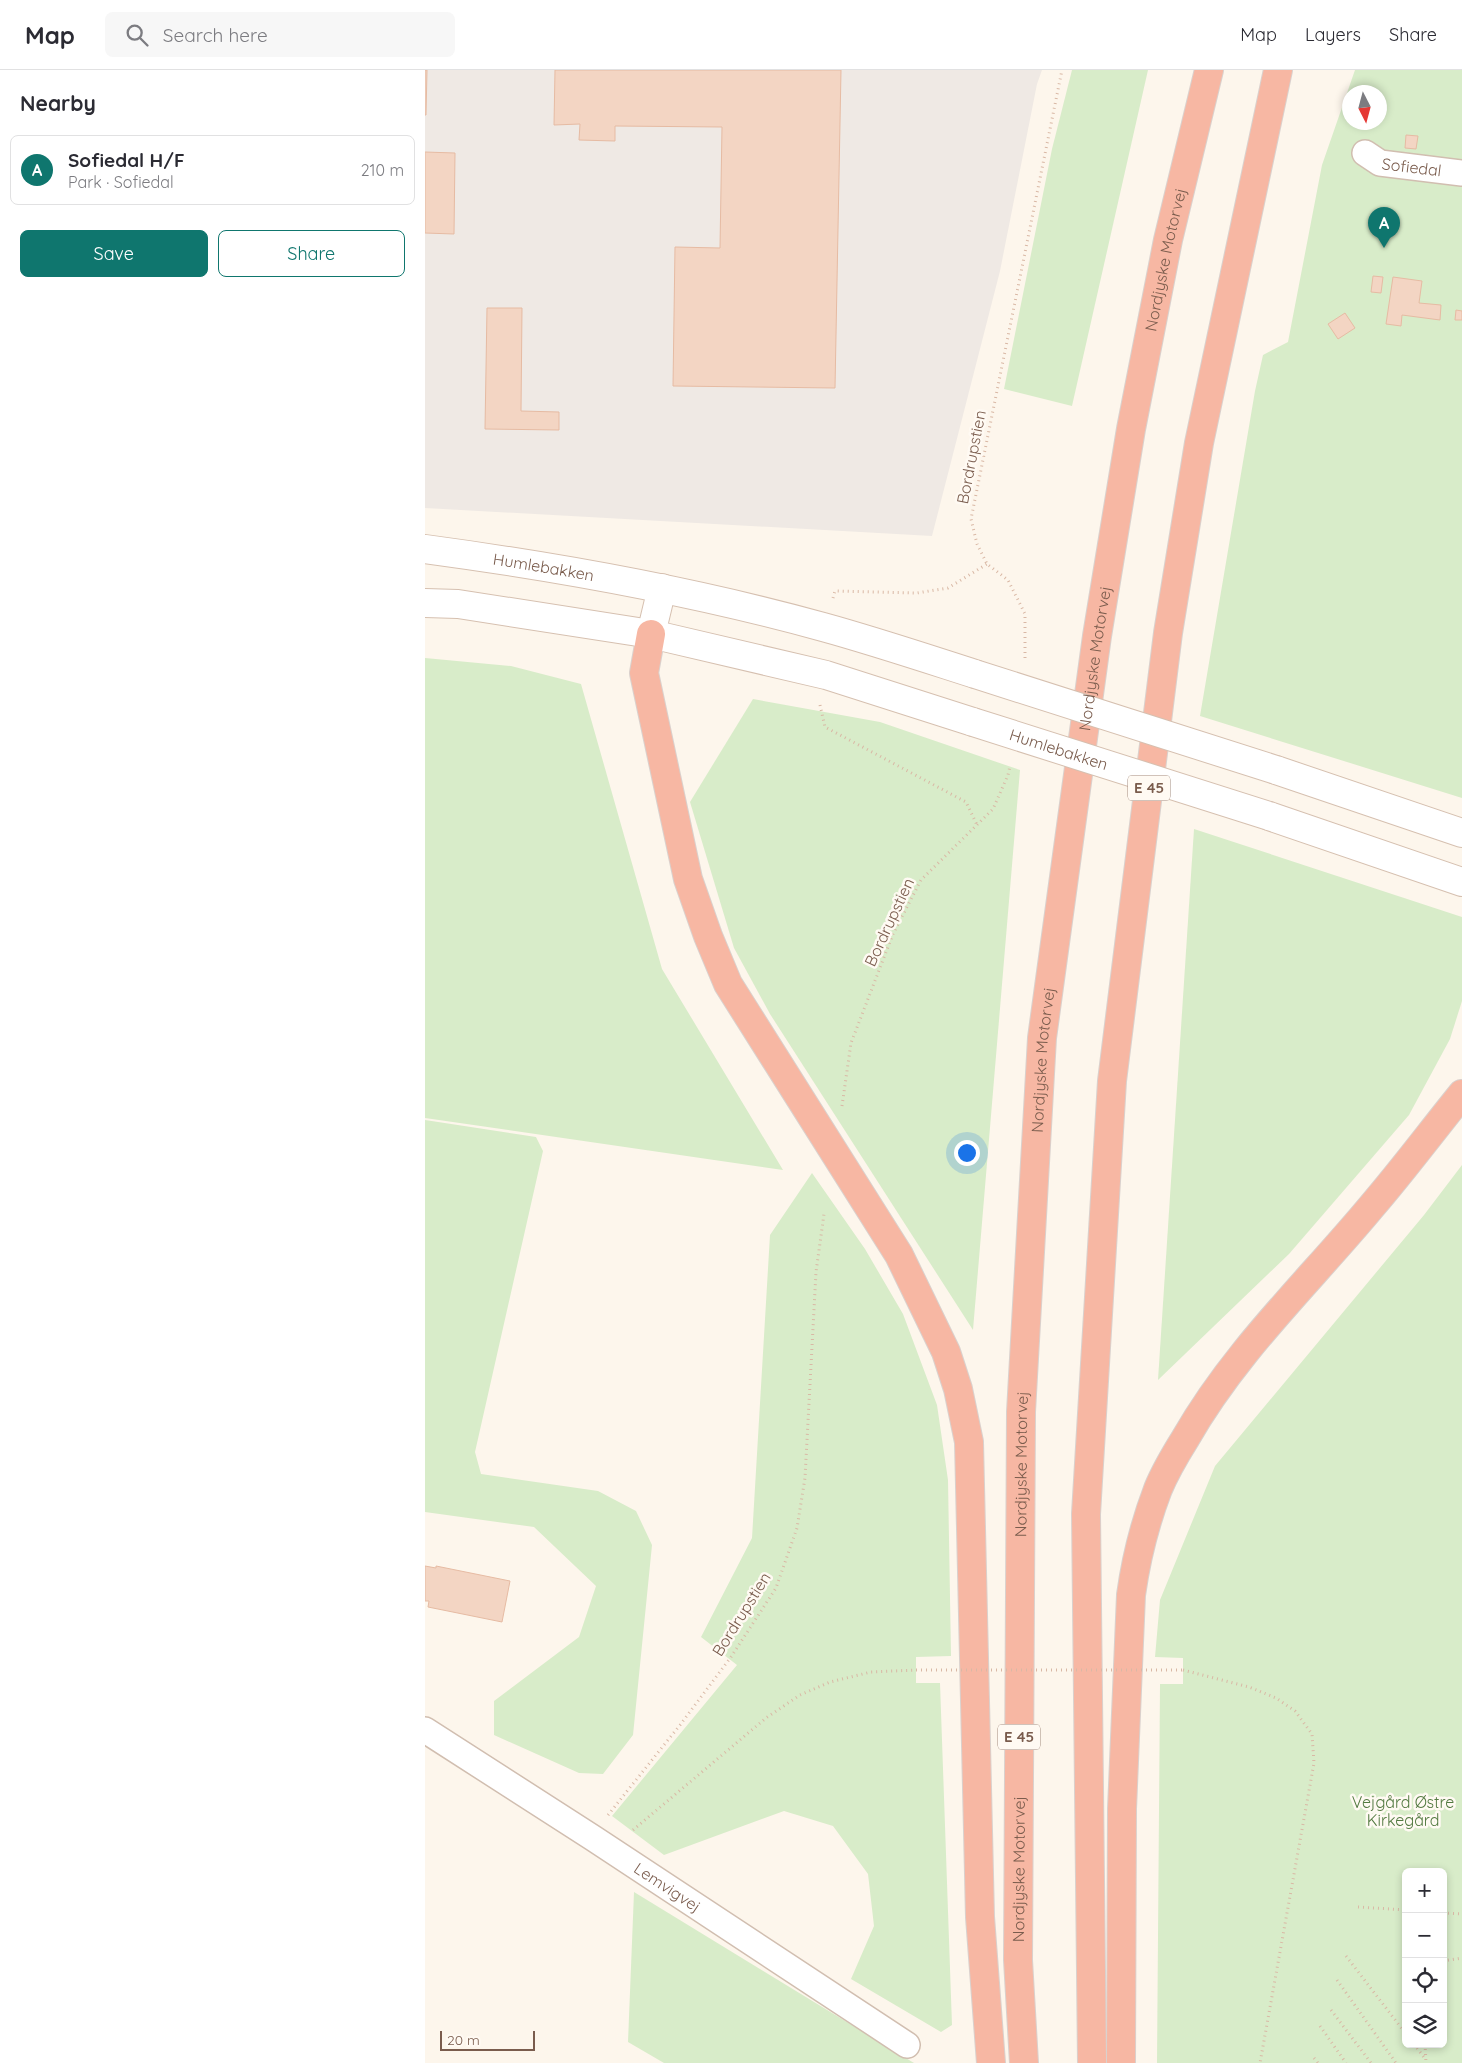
<!DOCTYPE html>
<meta charset="utf-8">
<style>
:root{--surface:#fff;--page:#f7f7f7;--text:#2b2b33;--muted:#7c7c81;--line:#e1e1e2;--accent:#0f766e}
body{margin:0;font-family:Quicksand,sans-serif;background:var(--page);color:var(--text)}
.controls{position:absolute;right:15px;bottom:15px;display:grid;overflow:hidden;border-radius:8px;box-shadow:0 2px 8px #0003}
.controls button{width:45px;height:45px;display:grid;place-items:center;padding:0;border:0;border-bottom:1px solid var(--line);background:var(--surface);color:var(--text);font:25px sans-serif}
.compass{position:absolute;left:917px;top:15px;width:45px;height:45px;border-radius:50%;background:var(--surface);box-shadow:0 2px 8px #0003;rotate:174deg}
.scale{position:absolute;left:15px;bottom:12px;width:95px;box-sizing:border-box;padding-left:5px;border:2px solid #7a5c4d;border-top:0;font-size:14px;line-height:18px;white-space:nowrap;color:#7a5c4d;-webkit-text-stroke:4px #fffaf3;paint-order:stroke}
.you{position:absolute;left:541px;top:1082px;width:18px;height:18px;margin:-12px;border:4px solid #fff;border-radius:50%;background:#1a73e8;box-shadow:0 0 0 8px #1a73e833}
.badge{display:grid;place-items:center;width:32px;height:32px;border-radius:50%;background:var(--accent);color:#fff;font-size:16px;font-weight:700}
.pin{position:absolute;translate:-50% -41px;filter:drop-shadow(0 1px 2px #0008)}
.pin::after{content:'';position:absolute;top:26px;width:18px;height:15px;background:inherit;clip-path:polygon(0 0,100% 0,50% 100%)}
.list{margin:0;padding:0;list-style:none}
h2{display:flex;justify-content:space-between;align-items:center;height:65px;margin:0;padding:0 20px;font-size:21px}
h2 small{font-size:16px;font-weight:400;color:var(--muted)}
.list li{display:grid;grid-template-columns:32px 1fr auto;gap:15px;align-items:center;box-sizing:border-box;height:70px;margin:0 10px 10px;padding:0 10px;border:1px solid var(--line);border-radius:8px}
.list b{display:block;font-size:19px;white-space:nowrap}
.list p{margin:0;font-size:16px;white-space:nowrap;color:var(--muted)}
.list em{font-size:16px;font-style:normal;color:var(--muted)}
.actions{display:flex;gap:10px;padding:15px 20px}
.actions a{flex:1;padding:11px 0;border:1px solid var(--accent);border-radius:8px;text-align:center;font-size:18px;color:var(--accent)}
.actions .main{background:var(--accent);color:#fff}
.icon{flex:none;width:28px;height:28px;fill:none;stroke:currentColor;stroke-width:2;stroke-linecap:round;stroke-linejoin:round}
.map{position:relative;flex:none;width:1037px;height:1993px;overflow:hidden}
header{display:flex;align-items:center;gap:30px;box-sizing:border-box;height:70px;padding:0 25px;background:var(--surface);border-bottom:1px solid var(--line)}
header strong{font-size:24px}
nav{display:flex;gap:28px;margin-inline-start:auto;font-size:18px}
.search{width:350px;height:45px;background:var(--page);display:flex;align-items:center;gap:12px;box-sizing:border-box;padding:0 18px;border-radius:8px;color:var(--muted);font-size:19px}
main{display:flex}
aside{flex:1;background:var(--surface)}
.map>svg:first-child{display:block}
</style>
<header>
<strong>Map</strong>
<div class="search"><svg class="icon" aria-label="search" viewBox="0 0 24 24"><circle cx="10" cy="10" r="6"/><path d="M15 15l6 6"/></svg>Search here</div>
<nav><a>Map</a><a>Layers</a><a>Share</a></nav>
</header>
<main>
<aside>
<h2>Nearby<small></small></h2>
<ul class="list">
<li><span class="badge">A</span><div><b>Sofiedal H/F</b><p>Park · Sofiedal</p></div><em>210 m</em></li>
</ul>
<div class="actions"><a class="main">Save</a><a>Share</a></div>
</aside>
<div class="map">
<svg width="1037" height="1993" viewBox="0 0 1037 1993">
<rect width="100%" height="100%" fill="#fdf6ec"/>
<polygon fill="#efe9e4" points="0,0 617,0 612,14 575,201 507,466 0,438"/>
<g fill="#d8ecc9" fill-rule="evenodd">
<polygon points="647,0 723,0 647,336 579,319 627,79"/>
<path d="M930,0H1037V728L775,646L830,321L838,285L863,272L897,95ZM924,22H954V52H924Z"/>
<polygon points="0,588 86,596 156,614 237,899 358,1100 0,1048"/>
<polygon points="328,629 455,652 595,700 548,1260 345,944 309,878 265,732"/>
<polygon points="769,759 1037,847 1037,931 1025,969 984,1045 864,1184 733,1310"/>
<polygon points="0,1050 111,1067 118,1081 50,1382 56,1404 173,1421 211,1441 227,1475 208,1665 178,1704 154,1703 69,1665 69,1631 154,1567 171,1516 109,1457 0,1442"/>
<path d="M1037,1095V1993H732L735,1614H758V1588L730,1587L735,1530L790,1396L999,1145ZM981,1802H1018V1974H981Z"/>
<polygon points="387,1103 440,1179 478,1244 512,1335 523,1410 526,1586 491,1587 491,1613 515,1613 527,1955 516,1962 426,1909 449,1856 443,1804 408,1756 359,1741 239,1785 187,1746 312,1595 276,1567 327,1468 345,1165"/>
<polygon points="209,1822 489,1993 239,1993 203,1972"/>
</g>
<g fill="#f3d5c3" stroke="#e6bba3">
<polygon points="0,0 2,0 1,45 0,45"/>
<polygon points="130,0 416,0 410,318 248,316 250,177 295,178 297,57 190,56 190,71 154,70 155,54 129,55"/>
<polygon points="981,65 993,66 991,79 980,78"/>
<polygon points="0,82 30,83 29,164 0,163"/>
<polygon points="948,206 958,207 956,223 946,222"/>
<polygon points="968,207 997,211 994,233 1016,235 1015,250 977,245 976,256 961,254"/>
<polygon points="62,238 97,238 96,341 134,342 134,360 60,359"/>
<polygon points="1031,240 1037,241 1037,250 1030,250"/>
<polygon points="920,243 930,258 913,269 903,254"/>
<polygon points="0,1496 11,1498 11,1496 85,1511 77,1552 3,1537 4,1531 0,1531"/>
</g>
<g fill="none" stroke-linecap="round" stroke-linejoin="round">
<defs>
<g id="street">
<path id="s1" d="M940,83L955,93L1037,103"/>
<path id="s2" d="M0,1660L168,1768L482,1975"/>
</g>
<g id="secondary">
<path id="s3" d="M0,479C134,497 268,521 398,557C449,571 500,588 550,604"/>
<polyline points="0,533 33,534 226,564 401,605 548,652"/>
<polyline points="226,564 237,518"/>
<polyline points="851,700 1037,763"/>
<polyline points="844,746 1037,812"/>
</g>
<g id="highway">
<polyline points="226,564 219,603 263,809 283,866 303,914 474,1185 521,1282 533,1319 544,1372 555,1847 566,1993"/>
<path id="s4" d="M599,1993L593,1890L596,1342L617,968L672,566L706,359L743,170L784,0"/>
<polyline points="667,1993 661,1444 687,1011 743,563 774,373 853,0"/>
<path d="M696,1993L697,1739L706,1525C711,1489 720,1453 733,1419C740,1402 750,1385 760,1369C810,1281 883,1213 947,1136C978,1100 1007,1061 1037,1024"/>
</g>
</defs>
<use href="#street" stroke="#d1beb0" stroke-width="28"/>
<use href="#secondary" stroke="#d6c0b0" stroke-width="30"/>
<use href="#highway" stroke="#dad1cd" stroke-width="30"/>
<g stroke="#d9b8a5" stroke-width="3" stroke-dasharray="1 4" stroke-linecap="butt">
<polyline points="408,528 410,521 492,523 523,518 562,494"/>
<polyline points="600,588 600,544 583,510 562,494 552,474 546,449 637,0"/>
<polyline points="395,635 400,657 541,732 552,755"/>
<polyline points="417,1036 426,973 468,864 496,810 568,739 583,705 585,696"/>
<polyline points="758,1600 824,1617 851,1628 870,1641 887,1664 889,1693 835,1993"/>
<polyline points="183,1745 255,1655 306,1587 351,1518 372,1458 380,1408 391,1202 399,1144"/>
<polyline points="208,1760 341,1648 375,1625 405,1612 446,1602 491,1600"/>
<polyline points="933,1837 981,1840"/>
<polyline points="1018,1843 1037,1844"/>
<polyline points="921,1886 981,1964"/>
<polyline points="1018,1891 1037,1888"/>
<polyline points="912,1910 971,1993"/>
<polyline points="906,1940 946,1993"/>
<polyline points="895,1956 921,1993"/>
<polyline points="989,1974 1001,1990"/>
<polyline points="1000,1974 1001,1993"/>
<polyline points="889,1988 893,1993"/>
</g>
<use href="#street" stroke="#fff" stroke-width="25"/>
<use href="#secondary" stroke="#fff" stroke-width="28"/>
<use href="#highway" stroke="#f7b7a3" stroke-width="28"/>
<defs>
<g id="secondary-bridge">
<polyline points="550,604 851,700"/>
<path id="s5" d="M548,652L844,746"/>
</g>
</defs>
<use href="#secondary-bridge" stroke="#d6c0b0" stroke-width="30" stroke-linecap="butt"/>
<polyline stroke="#d9b8a5" stroke-width="3" stroke-dasharray="1 4" stroke-linecap="butt" points="491,1600 758,1600"/>
<use href="#secondary-bridge" stroke="#fff" stroke-width="28"/>
</g>
<g text-anchor="middle" stroke-width="5" stroke-linejoin="round" paint-order="stroke">
<g fill="#fffaf3" stroke="#a28b7f" stroke-width="1">
<rect x="703" y="705.5" width="42" height="25" rx="4"/>
<rect x="573" y="1654.5" width="42" height="25" rx="4"/>
</g>
<g font-size="15" font-weight="bold" fill="#7a5c4d">
<text x="724" y="723">E 45</text>
<text x="594" y="1672">E 45</text>
</g>
<g font-size="16" fill="#7a5c4d" stroke="#fffaf3">
<text dy="6" stroke="none"><textPath href="#s1" startOffset="50">Sofiedal</textPath></text>
<text dy="6" stroke="none"><textPath href="#s4" startOffset="1814">Nordjyske Motorvej</textPath></text>
<text transform="translate(546 387) rotate(-79)" y="6">Bordrupstien</text>
<text dy="6" stroke="none"><textPath href="#s3" startOffset="120">Humlebakken</textPath></text>
<text dy="6" stroke="none"><textPath href="#s4" startOffset="1409">Nordjyske Motorvej</textPath></text>
<text dy="6" stroke="none"><textPath href="#s5" startOffset="90">Humlebakken</textPath></text>
<text transform="translate(464 852) rotate(-65)" y="6">Bordrupstien</text>
<text dy="6" stroke="none"><textPath href="#s4" startOffset="1004">Nordjyske Motorvej</textPath></text>
<text dy="6" stroke="none"><textPath href="#s4" startOffset="599">Nordjyske Motorvej</textPath></text>
<text transform="translate(316 1544) rotate(-58)" y="6">Bordrupstien</text>
<text dy="6" stroke="none"><textPath href="#s4" startOffset="194">Nordjyske Motorvej</textPath></text>
<text dy="6" stroke="none"><textPath href="#s2" startOffset="289">Lemvigvej</textPath></text>
</g>
<g font-size="16" fill="#537a41" stroke="#fffaf3">
<text x="978" y="1738">Vejgård Østre<tspan x="978" dy="18">Kirkegård</tspan></text>
</g>
</g>
</svg>
<div class="controls">
<button>+</button>
<button>−</button>
<button><svg class="icon" aria-label="locate" viewBox="0 0 24 24"><circle cx="12" cy="12" r="6"/><path d="M12 2v4M12 18v4M2 12h4M18 12h4"/></svg></button>
<button><svg class="icon" aria-label="layers" viewBox="0 0 24 24"><path d="M12 4l9 5-9 5-9-5zM3 14l9 5 9-5"/></svg></button>
</div>
<svg class="compass" viewBox="-18 -18 36 36"><path d="M0-13l5 13h-10z" fill="#e53935"/><path d="M0 13l5-13h-10z" fill="#7c7c81"/></svg>
<div class="scale">20 m</div>
<div class="you"></div>
<div class="pin badge" style="left:959px;top:178px">A</div>
</div>
</main>
